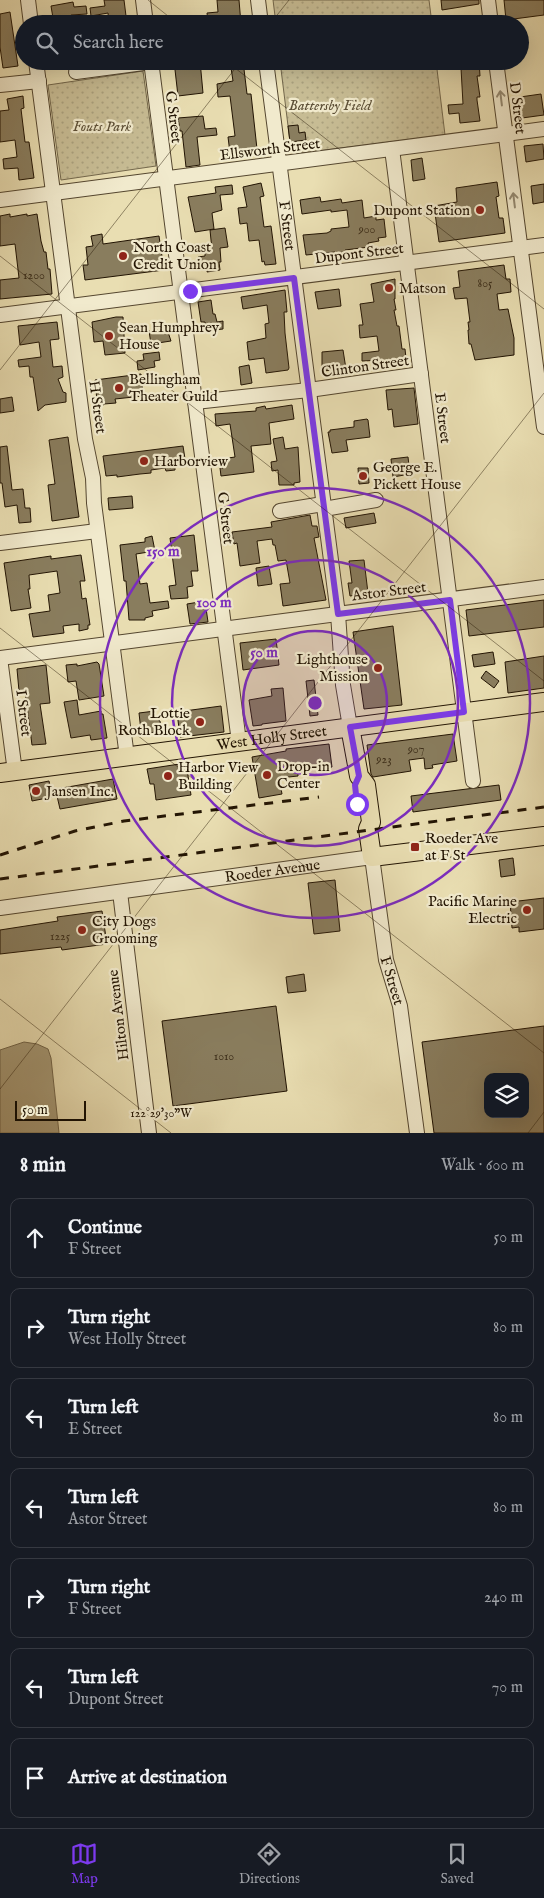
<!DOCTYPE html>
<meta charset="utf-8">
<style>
:root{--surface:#171b24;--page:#242831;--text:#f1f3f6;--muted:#9ea1a6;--line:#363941;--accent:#7c3aed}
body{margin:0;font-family:"IM FELL English",serif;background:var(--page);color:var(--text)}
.controls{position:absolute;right:15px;bottom:15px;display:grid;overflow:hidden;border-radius:10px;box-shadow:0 5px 20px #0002}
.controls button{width:45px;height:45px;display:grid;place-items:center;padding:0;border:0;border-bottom:1px solid var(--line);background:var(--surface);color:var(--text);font:25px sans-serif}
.scale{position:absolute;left:15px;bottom:12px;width:71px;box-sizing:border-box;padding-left:5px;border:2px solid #221403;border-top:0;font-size:14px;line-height:18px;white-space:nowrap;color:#221403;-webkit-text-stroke:4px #f1eacd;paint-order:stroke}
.stop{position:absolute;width:15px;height:15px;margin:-11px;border:4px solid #7c3aed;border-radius:50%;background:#fff}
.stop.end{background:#7c3aed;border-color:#fff;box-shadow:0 1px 5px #0008}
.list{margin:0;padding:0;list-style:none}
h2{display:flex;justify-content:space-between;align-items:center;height:65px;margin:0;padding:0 20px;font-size:21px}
h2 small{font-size:16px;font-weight:400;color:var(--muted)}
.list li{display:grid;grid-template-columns:32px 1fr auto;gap:15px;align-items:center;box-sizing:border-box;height:80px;margin:0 10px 10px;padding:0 10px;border:1px solid var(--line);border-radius:10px}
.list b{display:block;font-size:19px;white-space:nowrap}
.list p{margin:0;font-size:16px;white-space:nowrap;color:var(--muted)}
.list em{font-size:16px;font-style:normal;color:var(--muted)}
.icon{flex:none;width:28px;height:28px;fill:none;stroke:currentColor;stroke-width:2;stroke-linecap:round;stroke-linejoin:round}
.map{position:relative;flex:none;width:544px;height:1133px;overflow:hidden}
.search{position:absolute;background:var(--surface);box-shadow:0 5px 20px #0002;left:15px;right:15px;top:15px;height:55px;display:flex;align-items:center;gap:12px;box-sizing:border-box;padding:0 18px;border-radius:28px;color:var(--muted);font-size:19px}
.sheet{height:695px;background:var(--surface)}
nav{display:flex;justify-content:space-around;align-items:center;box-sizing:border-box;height:70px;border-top:1px solid var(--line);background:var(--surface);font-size:14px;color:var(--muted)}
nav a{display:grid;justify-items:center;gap:2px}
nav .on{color:var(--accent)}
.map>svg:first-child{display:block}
</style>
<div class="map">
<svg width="544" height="1133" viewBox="0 0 544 1133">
<defs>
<pattern id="park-dots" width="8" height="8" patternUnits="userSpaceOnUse" patternTransform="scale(1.25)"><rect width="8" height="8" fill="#c7bc94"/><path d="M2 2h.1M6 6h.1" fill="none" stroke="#aba17e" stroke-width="1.8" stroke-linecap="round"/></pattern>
</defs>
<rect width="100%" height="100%" fill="#e9deb2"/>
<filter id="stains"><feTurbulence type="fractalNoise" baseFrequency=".004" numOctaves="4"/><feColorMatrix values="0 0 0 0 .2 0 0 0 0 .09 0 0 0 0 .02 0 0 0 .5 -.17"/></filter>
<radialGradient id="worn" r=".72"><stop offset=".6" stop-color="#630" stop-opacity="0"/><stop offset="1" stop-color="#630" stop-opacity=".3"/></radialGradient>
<g fill="url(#park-dots)" stroke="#74684c">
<polygon points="273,0 429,0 432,24 276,24"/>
<polygon points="280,61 436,61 445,135 302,153 290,142"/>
<polygon points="143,71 156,166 61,180 48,85"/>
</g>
<polygon fill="#a59976" stroke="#716448" points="24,1042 37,1044 48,1049 51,1058 59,1133 0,1133 0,1050"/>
<g fill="#897d5e" stroke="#221403" fill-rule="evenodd">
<polygon points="104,0 124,0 127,24 109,24 108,13 91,16 90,8 105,6"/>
<polygon points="217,0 239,0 241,24 220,24 219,20 208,22 207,13 218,12"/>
<polygon points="441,0 479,0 479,4 442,10"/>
<polygon points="504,0 544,0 544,15 506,20"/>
<polygon points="73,2 74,7 86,6 87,14 71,15 72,24 54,24 51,6"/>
<polygon points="10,12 18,66 3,68 0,47 0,14"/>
<polygon points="174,61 200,61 203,93 178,96"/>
<polygon points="230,61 243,61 247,94 251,94 257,149 230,153 228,137 235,136 230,96 218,97 217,84 233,81"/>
<polygon points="479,61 480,76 477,76 480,97 477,97 477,100 480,121 460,123 459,113 449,114 448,105 463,104 461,68 464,68 463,63"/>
<polygon points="541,94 544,115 522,118 520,97"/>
<polygon points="23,96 24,108 21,109 25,142 29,142 34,178 19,180 18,168 4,169 3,159 17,157 15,140 0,142 0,111 9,110 7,99"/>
<polygon points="203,116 205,129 216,128 217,135 197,137 200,165 186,167 182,131 180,131 178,118"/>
<polygon points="298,125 299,133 305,132 306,140 290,142 288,126"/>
<polygon points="543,144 544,159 526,162 524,146"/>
<polygon points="422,158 425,179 413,181 411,160"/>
<polygon points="497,182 499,196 496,197 499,218 503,218 505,233 439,242 434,206 457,202 456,188"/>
<polygon points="261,183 264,196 260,197 264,227 271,226 276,264 265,265 264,261 262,262 259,240 249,241 247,223 240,224 238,208 247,207 243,187"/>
<polygon points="544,184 544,202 533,204 531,186"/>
<polygon points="232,185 233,194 220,195 222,210 212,213 214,229 195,232 188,197 216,193 215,187"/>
<polygon points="320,197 321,202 341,199 342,203 362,200 364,218 376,216 376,220 384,219 386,237 378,238 379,241 368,243 369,247 345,250 345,252 335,253 335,252 306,255 303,235 327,233 331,231 331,229 349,227 347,210 331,212 331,210 302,214 300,200"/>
<polygon points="10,214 10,217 27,214 27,216 37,214 41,241 44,252 46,252 48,269 50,269 52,294 0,299 0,280 19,278 15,244 0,246 0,216"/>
<polygon points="225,228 228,247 220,248 221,262 219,262 220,270 207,272 207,269 203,269 203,267 199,267 198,257 205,256 205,251 212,250 210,230"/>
<polygon points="102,234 103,244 159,236 164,270 85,280 83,265 88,265 86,247 93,246 91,236"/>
<polygon points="504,265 506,279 510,279 511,292 497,294 499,310 508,309 514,338 514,355 475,360 471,344 469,344 468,330 469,330 468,322 470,322 467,298 455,299 453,288 460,287 458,271"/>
<polygon points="395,279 395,299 394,299 396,310 394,310 397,326 399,326 402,349 405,349 406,358 383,362 383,360 362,361 362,353 379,351 377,336 360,338 359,325 363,325 360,304 374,302 371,284"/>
<polygon points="339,289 341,306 318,309 315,292"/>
<polygon points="285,290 287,312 284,312 285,333 289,368 288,370 266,373 264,358 249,360 247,342 266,338 265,324 269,323 267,305 243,309 241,297"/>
<polygon points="211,300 213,314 215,314 217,322 223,321 223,329 206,331 205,322 201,322 198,302"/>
<polygon points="116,317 123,317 125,353 105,355 103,341 94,342 92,322"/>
<polygon points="57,322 59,339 50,340 53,367 62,366 63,377 58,379 63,392 66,393 66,402 45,405 38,411 33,377 30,377 29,366 19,367 18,360 41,357 39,342 20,345 18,326"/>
<polygon points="167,329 171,341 151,344 149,331"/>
<polygon points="343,350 346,369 322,371 322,352"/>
<polygon points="159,352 160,360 154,361 155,367 138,370 137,361 144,360 143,354"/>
<polygon points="249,365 252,383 241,385 239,367"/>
<polygon points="141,374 143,396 115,399 116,403 104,404 99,410 97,401 95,380"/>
<polygon points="414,388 418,424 394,427 392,409 388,410 386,390"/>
<polygon points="12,397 14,411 0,413 0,399"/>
<polygon points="292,405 294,419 269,423 271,444 251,446 254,472 221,476 220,468 223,468 222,459 235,457 230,424 216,426 215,414 256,411 256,408 265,406 266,409"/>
<polygon points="367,419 368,420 370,437 346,440 348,451 332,453 328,432 330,432 330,430 354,427 354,421"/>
<polygon points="68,437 79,517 52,521 48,485 55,484 49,440"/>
<polygon points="283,437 285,449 298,447 300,482 294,483 294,485 279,485 278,470 272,471 271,462 277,461 273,439"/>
<polygon points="7,446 12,490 23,489 25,508 30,508 31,522 19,523 17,505 5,507 2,483 0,483 0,447"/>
<polygon points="183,446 186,465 175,467 175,470 166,471 165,468 151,470 151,473 140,474 117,477 117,475 106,476 103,456"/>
<polygon points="408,457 410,474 393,477 391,459"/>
<polygon points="358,468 368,468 369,483 359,484"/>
<polygon points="132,496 133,508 109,510 108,498"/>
<polygon points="374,513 376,523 346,528 344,518"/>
<polygon points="310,515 312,526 317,526 319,537 314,538 326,600 283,606 280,584 290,583 286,560 278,561 275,545 273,545 272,539 257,541 260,563 240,566 237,543 234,544 232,532 272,527 271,522"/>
<polygon points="194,535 198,571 191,571 193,586 187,587 188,598 171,599 169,586 176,585 170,538"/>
<polygon points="152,536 155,551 136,554 140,584 147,583 150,603 168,601 169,608 152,611 153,616 145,618 145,620 129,620 126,581 124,581 120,545 145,542 145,538"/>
<polygon points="81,555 85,581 80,581 82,599 86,598 90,625 88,625 88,629 79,631 79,624 63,626 64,633 33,637 29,614 50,611 48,595 60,593 57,571 29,575 30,589 28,589 31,608 11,611 4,563 51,556 51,559"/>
<polygon points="364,560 368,593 350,596 348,583 352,583 349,561"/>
<polygon points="269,566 272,584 258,586 256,568"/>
<polygon points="544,600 544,627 469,636 466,610"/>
<polygon points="205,601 208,622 190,624 187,604"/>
<polygon points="393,626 402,705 364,709 353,632"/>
<polygon points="276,639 279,665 243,670 240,643"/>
<polygon points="493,652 495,664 474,667 472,655"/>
<polygon points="544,656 544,688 508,693 505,662"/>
<polygon points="97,662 99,664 104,696 79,700 76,681 68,682 66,665 77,664 77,666"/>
<polygon points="46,665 50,703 40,704 46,744 32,745 25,691 19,691 17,669"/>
<polygon points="486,671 499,681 494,688 481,678"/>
<polygon points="314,680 318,715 310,716 306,681"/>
<polygon points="283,688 286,721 262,724 262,725 253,726 249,700 272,696 271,689"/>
<polygon points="77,700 79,715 101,711 101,714 103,714 107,738 91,740 90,735 71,738 64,702"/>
<polygon points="221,706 224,732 180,737 177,712"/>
<polygon points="155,711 156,718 160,721 161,731 143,734 143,731 141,731 139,713"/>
<polygon points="453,734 457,761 432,765 433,768 425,769 424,758 409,760 411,771 373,777 371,774 367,745"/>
<polygon points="329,744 332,767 298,771 298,776 279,778 282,794 259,798 252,757 286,751 286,749"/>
<polygon points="186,763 191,795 156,800 154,784 150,784 147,769"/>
<polygon points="113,779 117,799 60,809 57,796 32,801 29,785 49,781 51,790"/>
<polygon points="499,785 501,800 413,812 411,796"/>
<polygon points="513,858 515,875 501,877 499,860"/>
<polygon points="335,880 340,931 314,934 308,883"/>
<polygon points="544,898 544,929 519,932 519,927 512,928 510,902"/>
<polygon points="102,911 107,944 62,950 61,947 0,954 0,930 58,921 57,917"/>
<polygon points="304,974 306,991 288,993 286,977"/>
<polygon points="276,1006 287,1091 173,1106 162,1021"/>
<path d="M544,1026V1133H434L422,1042ZM488,1077H525V1114H488Z"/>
</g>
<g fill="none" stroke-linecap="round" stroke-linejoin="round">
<defs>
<g id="minor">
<polyline points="28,0 31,24"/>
<polyline points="143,0 146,24"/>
<polyline points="258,0 261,24"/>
<polyline points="488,0 491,24"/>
<polyline points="36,61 85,439 93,478 94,503 127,757"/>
<polyline points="151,61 239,742"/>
<path id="s1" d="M266,61L338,614L343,685L350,727"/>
<polyline points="496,61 544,427"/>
<polyline points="76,72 151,62"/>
<polyline points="0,85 39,81"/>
<polyline points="392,149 473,781"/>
<polyline points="0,200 544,129"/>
<polyline points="0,315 544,245"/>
<polyline points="195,402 309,390 421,374"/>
<polyline points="324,509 376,500"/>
<polyline points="280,511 323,504"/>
<polyline points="0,543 97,531"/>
<polyline points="0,658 544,587"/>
<polyline points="0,658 15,772"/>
<polyline points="120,892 149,1133"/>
<path id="s2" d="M0,908L372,857L386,960L400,1006L417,1133"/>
</g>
<g id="major">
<polyline points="350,727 359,776 366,785 371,822 368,829 372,857 544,836"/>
<path id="s3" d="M0,773L544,702"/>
</g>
</defs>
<use href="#minor" stroke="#54462f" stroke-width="16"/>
<use href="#major" stroke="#221403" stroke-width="20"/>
<use href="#minor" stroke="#f1eacd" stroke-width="14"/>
<use href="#major" stroke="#e9deb2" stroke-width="18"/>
<g stroke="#221403" stroke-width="3" stroke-dasharray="9 9" stroke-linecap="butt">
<polyline points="0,855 75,831 124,821 319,797"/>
<polyline points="0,879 544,807"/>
</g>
</g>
<defs><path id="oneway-shaft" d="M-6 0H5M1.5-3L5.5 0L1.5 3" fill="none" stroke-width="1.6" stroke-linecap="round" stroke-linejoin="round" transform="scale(1.25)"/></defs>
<g stroke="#948a72">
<use href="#oneway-shaft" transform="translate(501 98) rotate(-97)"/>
<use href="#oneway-shaft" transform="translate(514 200) rotate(-97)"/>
</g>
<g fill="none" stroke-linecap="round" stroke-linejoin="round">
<polyline stroke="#7c3aed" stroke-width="6" points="190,291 294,278 338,614 450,600 464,712 350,727 359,776 355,785 357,804"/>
</g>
<path fill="none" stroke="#221403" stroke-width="1" stroke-opacity="0.45" d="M148,0L178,24M270,24L289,0M226,61L544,309M0,256L544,681M0,370L241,61M0,628L544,1053M0,999L171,1133M0,1089L544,393M528,1133L544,1112"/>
<circle cx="315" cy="703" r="72" fill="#7b2cbf" fill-opacity=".12"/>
<g fill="none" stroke="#7b2cbf" stroke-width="2.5">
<circle cx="315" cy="703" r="72"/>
<circle cx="315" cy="703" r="143"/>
<circle cx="315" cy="703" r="215"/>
</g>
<g fill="#8f2418" stroke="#f1eacd" stroke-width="2">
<circle cx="480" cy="210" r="5"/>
<circle cx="123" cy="256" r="5"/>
<circle cx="389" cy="288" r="5"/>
<circle cx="109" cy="336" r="5"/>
<circle cx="119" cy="388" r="5"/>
<circle cx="144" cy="461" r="5"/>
<circle cx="363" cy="476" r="5"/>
<circle cx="378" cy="668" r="5"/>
<circle cx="200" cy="722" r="5"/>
<circle cx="267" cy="775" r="5"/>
<circle cx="168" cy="776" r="5"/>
<circle cx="36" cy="791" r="5"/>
<rect x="410" y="842" width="10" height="10" rx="2.5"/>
<circle cx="527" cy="910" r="5"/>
<circle cx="82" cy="930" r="5"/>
</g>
<g text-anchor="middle" stroke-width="4.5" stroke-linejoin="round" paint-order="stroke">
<g font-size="12" fill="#3c2e1a">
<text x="367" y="233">900</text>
<text x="34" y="279">1200</text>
<text x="485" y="287">805</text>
<text x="416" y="753">907</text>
<text x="384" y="763">923</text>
<text x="60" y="940">1225</text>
<text x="224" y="1060">1010</text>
</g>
<g font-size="15" font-style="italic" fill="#5c4f36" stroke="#f1eacd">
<text x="330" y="110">Battersby Field</text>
<text x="102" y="131">Fouts Park</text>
</g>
<g font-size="15" fill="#221403" stroke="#f1eacd">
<text transform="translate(518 108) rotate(83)" y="5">D Street</text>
<text transform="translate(174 117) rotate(83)" y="5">G Street</text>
<text transform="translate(270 149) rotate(-7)" y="5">Ellsworth Street</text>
<text dy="5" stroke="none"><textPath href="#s1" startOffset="166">F Street</textPath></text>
<text transform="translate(359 253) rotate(-7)" y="5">Dupont Street</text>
<text transform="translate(365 366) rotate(-8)" y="5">Clinton Street</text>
<text transform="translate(98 407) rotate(82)" y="5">H Street</text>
<text transform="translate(443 418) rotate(83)" y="5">E Street</text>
<text transform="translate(226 518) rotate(83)" y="5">G Street</text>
<text transform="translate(389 591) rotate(-7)" y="5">Astor Street</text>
<text transform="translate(24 713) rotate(83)" y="5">I Street</text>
<text dy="5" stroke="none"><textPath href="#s3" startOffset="274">West Holly Street</textPath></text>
<text dy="5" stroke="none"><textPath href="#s2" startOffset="275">Roeder Avenue</textPath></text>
<text dy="5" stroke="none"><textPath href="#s2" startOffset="501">F Street</textPath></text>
<text transform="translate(118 1015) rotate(-97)" y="5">Hilton Avenue</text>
</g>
<g font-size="15" fill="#221403" stroke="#f1eacd" text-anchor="start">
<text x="470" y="215" text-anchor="end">Dupont Station</text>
<text x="133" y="252">North Coast<tspan x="133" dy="17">Credit Union</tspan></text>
<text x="399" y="293">Matson</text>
<text x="119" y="332">Sean Humphrey<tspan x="119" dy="17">House</tspan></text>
<text x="129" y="384">Bellingham<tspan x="129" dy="17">Theater Guild</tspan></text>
<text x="154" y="466">Harborview</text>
<text x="373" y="472">George E.<tspan x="373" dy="17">Pickett House</tspan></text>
<text x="368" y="664" text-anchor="end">Lighthouse<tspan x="368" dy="17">Mission</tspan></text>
<text x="190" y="718" text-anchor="end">Lottie<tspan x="190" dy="17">Roth Block</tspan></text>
<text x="277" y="771">Drop-in<tspan x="277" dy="17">Center</tspan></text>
<text x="178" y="772">Harbor View<tspan x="178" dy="17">Building</tspan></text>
<text x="46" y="796">Jansen Inc.</text>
<text x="425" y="843">Roeder Ave<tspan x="425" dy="17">at F St</tspan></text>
<text x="517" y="906" text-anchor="end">Pacific Marine<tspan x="517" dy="17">Electric</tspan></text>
<text x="92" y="926">City Dogs<tspan x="92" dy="17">Grooming</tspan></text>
</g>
</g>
<g font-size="12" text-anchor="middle" fill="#221403" stroke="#f1eacd" stroke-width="4.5" stroke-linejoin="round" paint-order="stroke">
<text x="161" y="1117">122°29'30"W</text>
</g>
<circle cx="315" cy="703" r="8" fill="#7b2cbf" stroke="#f1eacd" stroke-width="2.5"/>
<g font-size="15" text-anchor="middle" font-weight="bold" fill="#7b2cbf" stroke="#f1eacd" stroke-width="4.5" stroke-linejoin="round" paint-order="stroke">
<text x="163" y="556">150 m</text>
<text x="214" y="607">100 m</text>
<text x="264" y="657">50 m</text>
</g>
<rect width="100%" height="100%" filter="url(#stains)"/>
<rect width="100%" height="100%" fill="url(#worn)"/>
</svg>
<div class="controls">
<button><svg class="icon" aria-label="layers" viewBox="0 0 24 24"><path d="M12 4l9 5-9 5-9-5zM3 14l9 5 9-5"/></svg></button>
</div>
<div class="scale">50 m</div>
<div class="stop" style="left:357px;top:804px"></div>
<div class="stop end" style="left:190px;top:291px"></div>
<div class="search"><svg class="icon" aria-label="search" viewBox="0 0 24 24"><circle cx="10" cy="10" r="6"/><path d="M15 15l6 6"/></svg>Search here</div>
</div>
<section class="sheet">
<h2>8 min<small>Walk · 600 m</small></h2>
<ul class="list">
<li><svg class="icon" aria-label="ahead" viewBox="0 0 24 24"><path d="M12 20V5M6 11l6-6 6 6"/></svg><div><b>Continue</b><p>F Street</p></div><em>50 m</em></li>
<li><svg class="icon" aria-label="right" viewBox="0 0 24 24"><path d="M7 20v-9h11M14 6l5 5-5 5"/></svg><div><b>Turn right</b><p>West Holly Street</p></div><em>80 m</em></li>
<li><svg class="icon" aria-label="left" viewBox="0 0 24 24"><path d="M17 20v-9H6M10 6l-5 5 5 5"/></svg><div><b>Turn left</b><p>E Street</p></div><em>80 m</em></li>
<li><svg class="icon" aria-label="left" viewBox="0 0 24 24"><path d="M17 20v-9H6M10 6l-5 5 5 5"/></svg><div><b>Turn left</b><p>Astor Street</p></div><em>80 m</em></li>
<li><svg class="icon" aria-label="right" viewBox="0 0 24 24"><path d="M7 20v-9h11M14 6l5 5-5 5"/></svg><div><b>Turn right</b><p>F Street</p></div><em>240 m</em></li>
<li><svg class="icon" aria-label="left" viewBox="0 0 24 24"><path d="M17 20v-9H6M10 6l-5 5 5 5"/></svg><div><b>Turn left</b><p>Dupont Street</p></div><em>70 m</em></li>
<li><svg class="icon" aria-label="arrive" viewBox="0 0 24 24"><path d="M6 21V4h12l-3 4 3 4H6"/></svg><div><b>Arrive at destination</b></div></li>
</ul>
</section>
<nav>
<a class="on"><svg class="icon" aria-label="map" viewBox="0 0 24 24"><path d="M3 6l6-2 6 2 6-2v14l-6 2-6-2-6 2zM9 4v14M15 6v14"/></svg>Map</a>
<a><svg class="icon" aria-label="directions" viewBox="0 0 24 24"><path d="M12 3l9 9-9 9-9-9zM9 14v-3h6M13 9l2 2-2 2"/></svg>Directions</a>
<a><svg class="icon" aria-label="saved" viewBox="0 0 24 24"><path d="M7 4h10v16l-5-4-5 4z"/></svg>Saved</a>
</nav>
